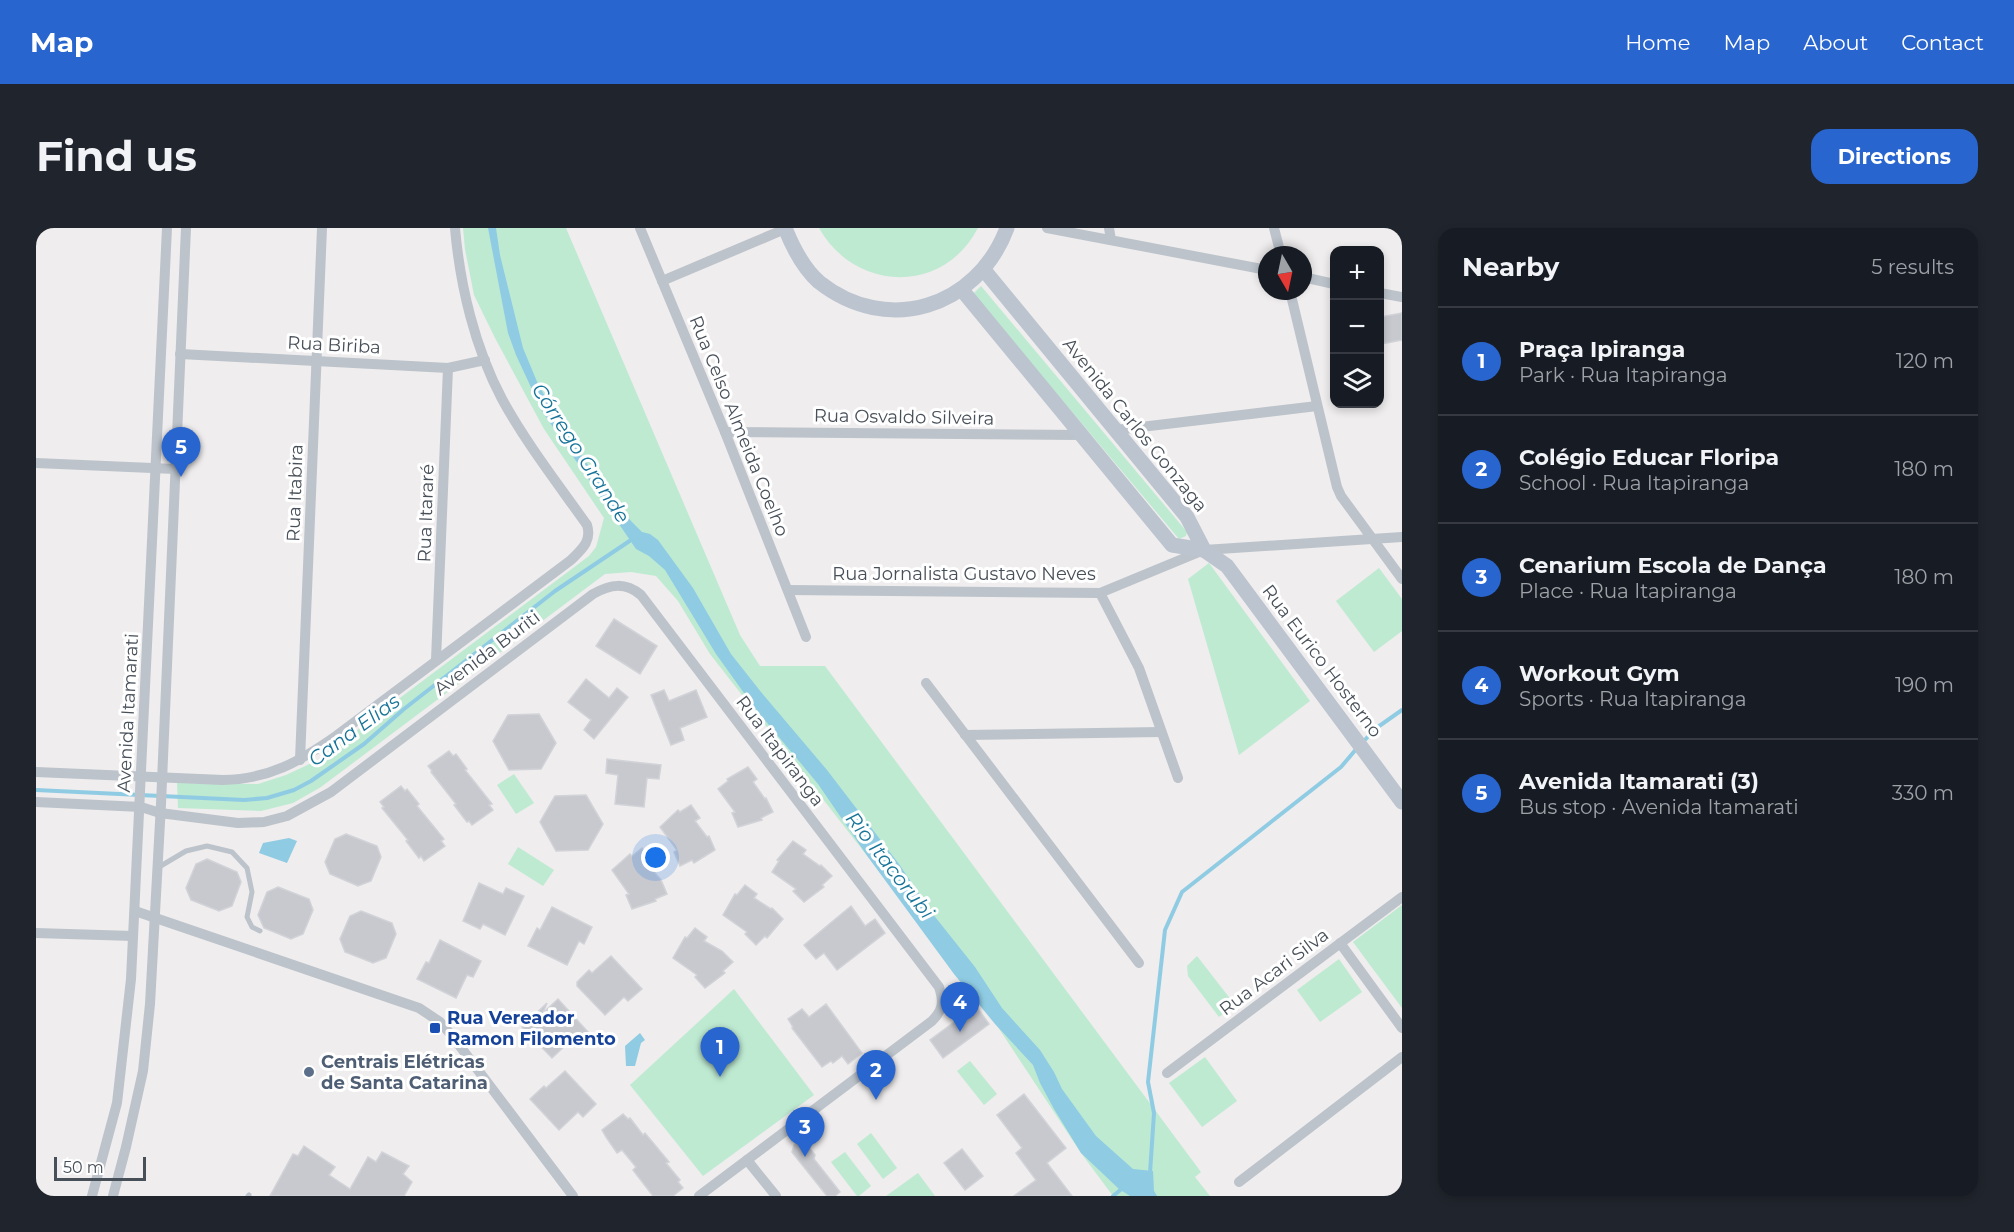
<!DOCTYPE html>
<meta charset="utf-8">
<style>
:root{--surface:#171b24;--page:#20242c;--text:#f1f3f6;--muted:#9ea1a6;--line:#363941;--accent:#2965ce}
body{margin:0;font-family:Montserrat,sans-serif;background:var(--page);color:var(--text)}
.controls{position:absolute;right:18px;top:18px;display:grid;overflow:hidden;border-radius:12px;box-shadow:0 3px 9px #0003}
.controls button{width:54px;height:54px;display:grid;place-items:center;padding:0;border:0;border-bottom:2px solid var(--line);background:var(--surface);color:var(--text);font:30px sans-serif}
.compass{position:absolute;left:1222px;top:18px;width:54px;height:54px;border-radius:50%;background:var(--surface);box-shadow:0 3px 9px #0003;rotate:171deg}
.scale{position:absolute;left:18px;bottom:15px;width:92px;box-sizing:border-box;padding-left:6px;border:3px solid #474f58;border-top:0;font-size:16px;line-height:21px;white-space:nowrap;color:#474f58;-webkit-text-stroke:4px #fff;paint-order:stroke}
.you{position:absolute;left:620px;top:630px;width:21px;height:21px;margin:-15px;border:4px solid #fff;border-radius:50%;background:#1a73e8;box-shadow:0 0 0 9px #1a73e833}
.badge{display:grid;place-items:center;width:39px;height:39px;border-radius:50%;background:var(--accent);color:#fff;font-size:20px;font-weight:700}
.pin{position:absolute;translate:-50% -50px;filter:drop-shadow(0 2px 3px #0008)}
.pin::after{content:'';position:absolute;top:32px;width:21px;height:18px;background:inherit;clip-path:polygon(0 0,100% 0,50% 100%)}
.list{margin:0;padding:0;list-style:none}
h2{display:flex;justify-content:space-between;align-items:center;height:78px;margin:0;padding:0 24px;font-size:26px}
h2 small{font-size:20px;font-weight:400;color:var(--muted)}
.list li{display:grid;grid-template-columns:39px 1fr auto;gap:18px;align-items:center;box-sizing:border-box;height:108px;padding:0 24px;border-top:2px solid var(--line)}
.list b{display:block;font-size:22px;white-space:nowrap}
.list p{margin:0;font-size:20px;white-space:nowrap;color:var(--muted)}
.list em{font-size:20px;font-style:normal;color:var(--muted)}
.icon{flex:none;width:33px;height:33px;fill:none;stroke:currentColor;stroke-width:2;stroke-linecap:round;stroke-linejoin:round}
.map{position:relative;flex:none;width:1366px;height:968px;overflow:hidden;border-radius:18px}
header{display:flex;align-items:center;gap:36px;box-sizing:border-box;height:84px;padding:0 30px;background:var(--accent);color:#fff}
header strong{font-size:28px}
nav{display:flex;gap:33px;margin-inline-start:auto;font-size:21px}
.intro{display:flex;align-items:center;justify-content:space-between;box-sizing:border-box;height:144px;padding:0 36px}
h1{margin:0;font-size:42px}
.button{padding:15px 27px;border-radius:18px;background:var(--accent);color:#fff;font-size:21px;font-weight:700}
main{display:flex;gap:36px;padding:0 36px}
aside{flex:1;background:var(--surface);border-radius:18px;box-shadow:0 3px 9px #0003}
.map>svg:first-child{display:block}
</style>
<header>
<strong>Map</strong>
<nav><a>Home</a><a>Map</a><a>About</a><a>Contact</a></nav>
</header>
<div class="intro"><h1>Find us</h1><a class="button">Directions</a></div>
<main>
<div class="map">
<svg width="1366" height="968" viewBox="0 0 1366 968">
<rect width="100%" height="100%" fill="#efeded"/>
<g fill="#beead2">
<polygon points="427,0 530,0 704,407 724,438 789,438 1165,944 1159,949 1174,968 1077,968 1045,925 948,778 674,426 642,373 620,348 595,344 569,346 285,559 257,575 225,583 142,580 141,555 222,556 250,547 280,533 553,328 560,319 568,290 508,201 459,110 438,67 429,21"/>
<path d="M783,0H942C907,67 819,64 783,0Z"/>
<polygon points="945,58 1151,304 1150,308 1143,311 937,66"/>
<polygon points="1173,335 1274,473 1203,527 1152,351"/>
<polygon points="1343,340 1366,371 1366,403 1338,424 1300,373"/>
<polygon points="478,546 498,575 480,586 461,557"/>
<polygon points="482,619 518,642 507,658 472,636"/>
<polygon points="1366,677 1366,780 1317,714"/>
<polygon points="1161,728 1199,777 1183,789 1152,748 1151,738"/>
<polygon points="1303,731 1326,764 1284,794 1261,762"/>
<polygon points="698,761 778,867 667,948 594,857"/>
<polygon points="1169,829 1201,873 1166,899 1133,855"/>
<polygon points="934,833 961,866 948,877 921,843"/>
<polygon points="835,905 861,940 847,951 821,916"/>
<polygon points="809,924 835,958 823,968 821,968 795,934"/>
<polygon points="882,945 899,968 850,968"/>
</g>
<g fill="#8fcce3">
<polygon points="452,0 460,0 464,27 487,120 502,156 524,195 560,249 595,293 606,304 614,306 622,312 657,360 695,426 725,464 791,542 863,636 896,685 939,739 966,780 1004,822 1018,844 1026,861 1060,908 1097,941 1117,943 1118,963 1121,968 1094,968 1083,961 1045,925 1018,881 1004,855 997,837 959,796 918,746 832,629 782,556 718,479 680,426 629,342 613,328 600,321 506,183 480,127 472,105"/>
<polygon points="253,610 261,613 251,635 223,625 227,615"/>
<polygon points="604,805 609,812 605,815 599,838 590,838 589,818"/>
</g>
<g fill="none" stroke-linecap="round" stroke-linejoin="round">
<g stroke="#8fcce3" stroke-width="4">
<polyline points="1327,514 1339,501 1366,482"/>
<polyline points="0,562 208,572 231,570 258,562 275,553 328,516 368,481 519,363 598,310"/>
<polyline points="1114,945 1118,885 1112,854 1129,702 1146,664 1305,539 1322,519"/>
<polyline points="1077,968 1088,959"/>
</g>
</g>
<g fill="#c7c9cf" stroke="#d1d3d8" stroke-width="1.5">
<polygon points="1366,85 1366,112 1345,116 1344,89"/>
<polygon points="578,391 621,418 604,446 560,418"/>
<polygon points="550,451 573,470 581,460 592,469 558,511 548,502 555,492 532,474"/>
<polygon points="628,462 633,473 660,462 671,489 644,500 648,512 635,517 615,467"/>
<polygon points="503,486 520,515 505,541 473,542 457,513 472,487"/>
<polygon points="413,523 417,528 420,526 431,541 429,542 456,576 453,577 457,582 436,597 433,593 431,594 418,577 420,576 395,544 396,543 392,538"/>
<polygon points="571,531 625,537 623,551 611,550 608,579 579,576 582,547 570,545"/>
<polygon points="712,539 721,551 717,554 729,571 730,570 737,584 725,590 726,592 702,599 696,585 699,584 682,561 692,553 691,551"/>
<polygon points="365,558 369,563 371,561 383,576 381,578 408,611 405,613 409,618 388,633 385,628 383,630 370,613 372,612 346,580 348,579 344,574"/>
<polygon points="550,567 567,596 552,622 520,623 504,594 519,568"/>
<polygon points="655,577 664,590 659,593 671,609 673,608 679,622 658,635 656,632 644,638 638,624 641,622 624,599 642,582 644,584"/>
<polygon points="310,606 341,618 345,629 335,653 322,658 294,646 289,634 299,611"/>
<polygon points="757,613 770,622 767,626 784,638 785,637 796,648 786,657 788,659 768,674 757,663 760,661 736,644 743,633 741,632"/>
<polygon points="606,620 615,633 611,636 625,652 631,666 619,671 620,673 596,681 590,667 593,666 576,642 594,626 596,628"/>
<polygon points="171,631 201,644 205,654 196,678 183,683 155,672 150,660 160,636"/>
<polygon points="443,655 467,666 470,660 488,668 469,707 447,696 444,701 427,693"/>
<polygon points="709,657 721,666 718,670 735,681 736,680 747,691 731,710 729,708 720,717 709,706 711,704 687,687 699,666 701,667"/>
<polygon points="242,659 273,671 277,682 267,706 255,711 228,700 222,687 231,664"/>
<polygon points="815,678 829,698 839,691 849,705 801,742 788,725 780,731 768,717"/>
<polygon points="516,679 556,699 548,716 543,713 531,737 492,718 501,700 504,702"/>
<polygon points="325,683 356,695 360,706 350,730 337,735 309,724 304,711 314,688"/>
<polygon points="659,700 671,709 668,713 686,723 697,734 687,743 689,745 669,760 659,749 661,747 637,730 649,709 651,710"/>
<polygon points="404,712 445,733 437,749 431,747 420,770 381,751 390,734 393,735"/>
<polygon points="575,728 606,761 592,773 588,769 569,787 541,758 541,754 553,742 556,745"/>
<polygon points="522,771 552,804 539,816 535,812 516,830 486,799 511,775 507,785"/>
<polygon points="790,776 826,825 812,836 806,828 797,835 795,833 786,839 756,800 757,799 752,791 766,781 773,789"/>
<polygon points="940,778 953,796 907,830 894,812"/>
<polygon points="529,843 560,876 547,889 542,884 523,902 494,871 508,858 510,860"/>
<polygon points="988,866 1030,920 1011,935 1036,968 978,968 1000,952 980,925 986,920 961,887"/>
<polygon points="587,886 592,891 594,890 607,907 609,905 633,934 630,935 644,952 642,954 647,960 637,968 617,968 597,942 600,939 586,922 581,925 570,909 566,902"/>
<polygon points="767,912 779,927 778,931 804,964 799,968 791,968 756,924 758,917"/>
<polygon points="268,918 299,939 293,947 314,961 332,929 340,934 346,924 373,938 367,946 376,954 368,968 234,968 257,926 262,928"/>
<polygon points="926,921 947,948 929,962 908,935"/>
</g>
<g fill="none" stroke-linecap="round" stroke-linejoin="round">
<g stroke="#bcc3cb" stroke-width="5">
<polyline points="123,639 150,623 171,618 196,624 211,640 216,664 211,689 216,699 224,703"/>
<polyline points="445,861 451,854"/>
<polyline points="212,968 213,967"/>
</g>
<g stroke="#bcc3cb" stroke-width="10">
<polyline points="604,0 689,204 770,409"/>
<polyline points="1011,0 1231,42"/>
<polyline points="1073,0 1075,12"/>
<polyline points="1238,0 1245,27"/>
<polyline points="1267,49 1298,56"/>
<polyline points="626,53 749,1"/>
<polyline points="1254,63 1301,259 1305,268 1366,351"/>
<polyline points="1344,65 1366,69"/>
<polyline points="144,126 412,140 449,132"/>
<polyline points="1080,202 1281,178"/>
<polyline points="689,204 1046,207"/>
<polyline points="0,235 139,241"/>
<polyline points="752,362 1064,365 1168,322 1366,309"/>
<polyline points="1064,365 1103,440 1142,550"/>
<polyline points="400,432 412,140"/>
<polyline points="890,455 1103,735"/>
<polyline points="929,507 1125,504"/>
<polyline points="264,532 286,0"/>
<path d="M0,544L187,552C233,551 263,534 300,508L535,332C546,321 556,313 551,297C522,256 490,215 466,171C439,120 424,58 419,0"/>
<path d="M0,574L105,579L124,585L202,595L228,594L251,588L295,564L557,366C575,356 589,354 605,367L903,759C908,774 907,782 896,793L663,968"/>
<polyline points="99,683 383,780 404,794 417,809 537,968"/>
<polyline points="0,705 97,708"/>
<polyline points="1304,715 1366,800"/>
<polyline points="1131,845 1366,669"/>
<polyline points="711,932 740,968"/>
<polyline points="1203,954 1366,829"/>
<polyline points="56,968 81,875 95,751 131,0"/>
<polyline points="77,968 90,919 107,843 114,776 125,576 150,0"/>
</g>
<g stroke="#bcc4cf" stroke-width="15">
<path d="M749,0C757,20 767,40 783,54C851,108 941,80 971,0"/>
<polyline points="948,42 1151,289 1168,322 1191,338 1366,574"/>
<polyline points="926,62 1136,317 1168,322"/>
</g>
</g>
<rect fill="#1a4fb4" stroke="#fff" stroke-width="2" x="393" y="794" width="12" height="12" rx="3"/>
<circle fill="#5c6f8a" stroke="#fff" stroke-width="2" cx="273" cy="844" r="6"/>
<g text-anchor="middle" stroke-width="6" stroke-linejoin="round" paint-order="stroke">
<g font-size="18" fill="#474f58" stroke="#fff">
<text transform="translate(298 117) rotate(3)" y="6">Rua Biriba</text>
<text transform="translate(868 189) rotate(1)" y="6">Rua Osvaldo Silveira</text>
<text transform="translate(1099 197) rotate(51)" y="6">Avenida Carlos Gonzaga</text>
<text transform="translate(703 198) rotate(68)" y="6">Rua Celso Almeida Coelho</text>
<text transform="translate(259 265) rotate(-88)" y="6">Rua Itabira</text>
<text transform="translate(390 285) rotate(-88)" y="6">Rua Itararé</text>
<text x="928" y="352">Rua Jornalista Gustavo Neves</text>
<text transform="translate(451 425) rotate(-37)" y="6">Avenida Buriti</text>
<text transform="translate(1286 433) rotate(53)" y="6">Rua Eurico Hosterno</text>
<text transform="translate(92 485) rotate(-87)" y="6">Avenida Itamarati</text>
<text transform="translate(744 523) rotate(53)" y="6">Rua Itapiranga</text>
<text transform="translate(1238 744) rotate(-37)" y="6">Rua Acari Silva</text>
</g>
<g font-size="18" font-weight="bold" fill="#164399" stroke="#fff" text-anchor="start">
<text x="411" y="796">Rua Vereador<tspan x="411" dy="21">Ramon Filomento</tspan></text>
</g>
<g font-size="18" font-weight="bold" fill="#4e5e75" stroke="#fff" text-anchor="start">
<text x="285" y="840">Centrais Elétricas<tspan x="285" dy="21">de Santa Catarina</tspan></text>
</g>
<g font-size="20" font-style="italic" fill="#18759a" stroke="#fff">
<text transform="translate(545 225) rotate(57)" y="7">Córrego Grande</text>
<text transform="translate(318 502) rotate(-36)" y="7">Cana Elias</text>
<text transform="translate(854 637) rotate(52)" y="7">Rio Itacorubi</text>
</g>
</g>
</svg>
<div class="controls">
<button>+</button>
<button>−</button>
<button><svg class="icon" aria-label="layers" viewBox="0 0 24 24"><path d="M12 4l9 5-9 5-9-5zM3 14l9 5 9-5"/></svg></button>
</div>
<svg class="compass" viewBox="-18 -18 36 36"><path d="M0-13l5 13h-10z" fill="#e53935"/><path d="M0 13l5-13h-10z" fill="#9ea1a6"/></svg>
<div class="scale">50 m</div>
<div class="you"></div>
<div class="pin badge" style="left:684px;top:849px">1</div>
<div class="pin badge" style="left:840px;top:872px">2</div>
<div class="pin badge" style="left:769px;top:929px">3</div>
<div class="pin badge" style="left:924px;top:804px">4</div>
<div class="pin badge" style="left:145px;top:249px">5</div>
</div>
<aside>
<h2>Nearby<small>5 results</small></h2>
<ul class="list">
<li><span class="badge">1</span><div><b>Praça Ipiranga</b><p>Park · Rua Itapiranga</p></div><em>120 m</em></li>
<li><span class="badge">2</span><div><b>Colégio Educar Floripa</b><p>School · Rua Itapiranga</p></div><em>180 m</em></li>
<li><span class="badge">3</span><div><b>Cenarium Escola de Dança</b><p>Place · Rua Itapiranga</p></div><em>180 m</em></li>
<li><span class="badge">4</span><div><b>Workout Gym</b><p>Sports · Rua Itapiranga</p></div><em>190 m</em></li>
<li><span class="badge">5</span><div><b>Avenida Itamarati (3)</b><p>Bus stop · Avenida Itamarati</p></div><em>330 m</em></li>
</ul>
</aside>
</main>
